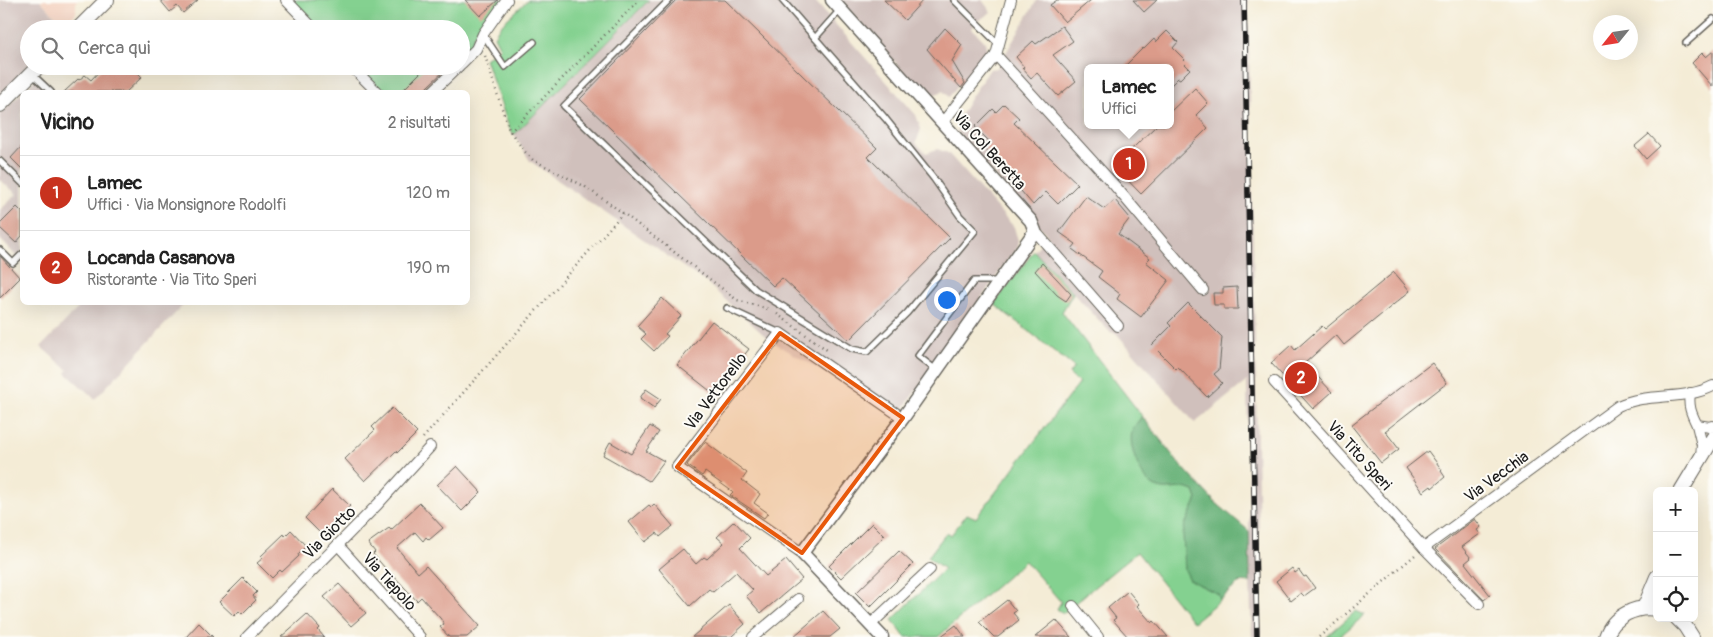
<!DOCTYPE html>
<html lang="it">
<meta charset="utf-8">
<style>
:root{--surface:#fff;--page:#f6f6f6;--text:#222;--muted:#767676;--line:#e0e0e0;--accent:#c8321e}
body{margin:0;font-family:Pangolin,sans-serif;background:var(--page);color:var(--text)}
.controls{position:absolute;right:15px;bottom:15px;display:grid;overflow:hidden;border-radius:8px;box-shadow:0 5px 20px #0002}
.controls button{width:45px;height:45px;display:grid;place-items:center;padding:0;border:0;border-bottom:1px solid var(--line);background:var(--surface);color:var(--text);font:25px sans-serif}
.compass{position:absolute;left:1593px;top:15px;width:45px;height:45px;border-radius:50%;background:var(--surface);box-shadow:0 5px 20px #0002;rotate:240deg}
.you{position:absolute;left:946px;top:299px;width:18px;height:18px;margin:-12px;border:4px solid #fff;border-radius:50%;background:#1a73e8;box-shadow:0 0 0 8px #1a73e833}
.badge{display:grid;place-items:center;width:32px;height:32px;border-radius:50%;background:var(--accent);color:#fff;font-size:16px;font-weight:700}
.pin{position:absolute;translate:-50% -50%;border:2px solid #fff;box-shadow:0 1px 5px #0006}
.popup{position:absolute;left:1084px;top:64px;width:90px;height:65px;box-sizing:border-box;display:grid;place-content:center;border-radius:8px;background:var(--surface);filter:drop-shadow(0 1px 4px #0005);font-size:16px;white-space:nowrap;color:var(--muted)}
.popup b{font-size:19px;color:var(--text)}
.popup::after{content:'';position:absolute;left:50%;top:100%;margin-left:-10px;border:10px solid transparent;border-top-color:var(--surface)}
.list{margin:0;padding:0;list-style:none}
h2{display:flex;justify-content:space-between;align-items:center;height:65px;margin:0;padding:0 20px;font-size:21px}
h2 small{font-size:16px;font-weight:400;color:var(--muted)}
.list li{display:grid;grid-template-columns:32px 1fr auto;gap:15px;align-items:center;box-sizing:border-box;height:75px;padding:0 20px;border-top:1px solid var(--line)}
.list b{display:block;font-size:19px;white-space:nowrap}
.list p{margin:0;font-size:16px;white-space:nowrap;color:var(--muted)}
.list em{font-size:16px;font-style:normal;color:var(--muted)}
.icon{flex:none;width:28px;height:28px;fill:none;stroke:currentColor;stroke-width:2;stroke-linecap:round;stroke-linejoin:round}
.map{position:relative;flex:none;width:1713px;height:637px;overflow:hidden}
.search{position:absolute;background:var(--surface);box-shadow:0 5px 20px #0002;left:20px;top:20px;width:450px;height:55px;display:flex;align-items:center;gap:12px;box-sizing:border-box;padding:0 18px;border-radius:28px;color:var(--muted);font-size:19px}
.panel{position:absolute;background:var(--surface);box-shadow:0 5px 20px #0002;left:20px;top:90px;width:450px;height:215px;border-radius:8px}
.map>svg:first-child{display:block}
</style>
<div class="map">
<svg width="1713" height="637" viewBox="0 0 1713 637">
<rect width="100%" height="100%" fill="#fdfcf7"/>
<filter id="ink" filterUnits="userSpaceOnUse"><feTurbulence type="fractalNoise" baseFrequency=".02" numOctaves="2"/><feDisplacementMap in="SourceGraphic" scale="10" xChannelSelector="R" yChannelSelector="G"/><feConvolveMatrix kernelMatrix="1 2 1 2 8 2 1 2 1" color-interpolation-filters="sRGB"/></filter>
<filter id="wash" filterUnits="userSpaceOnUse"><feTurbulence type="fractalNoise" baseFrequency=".0096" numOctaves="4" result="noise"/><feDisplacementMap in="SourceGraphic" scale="20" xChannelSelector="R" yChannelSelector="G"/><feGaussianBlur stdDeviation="1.12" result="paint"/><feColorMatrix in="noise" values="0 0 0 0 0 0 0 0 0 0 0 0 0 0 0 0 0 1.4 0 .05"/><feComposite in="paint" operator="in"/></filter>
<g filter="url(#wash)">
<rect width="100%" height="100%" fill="#f4ecd6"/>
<polygon fill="#f4d3c1" points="40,0 78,0 76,2 76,13 64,25"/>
<g fill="#d0c0bc" fill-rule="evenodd">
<polygon points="0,0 40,0 67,29 29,29 29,66 31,66 0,95"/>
<polygon points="649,0 814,0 916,115 921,129 916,143 926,153 937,149 948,153 1014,227 1018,241 1017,247 898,416 778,345 763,334 708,284 530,161 514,135"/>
<polygon points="840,0 982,0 991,12 978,21 972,28 985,42 987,51 983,58 963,86 959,84 949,97 943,91 935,95 925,96"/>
<path d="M1037,0H1248L1261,637H1252L1250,583L1247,381L1195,423L1116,333L1110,332L1034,251L1048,236L957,132L960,116L971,97L990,69L997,68ZM1088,68H1170V125H1088Z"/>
<polygon points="38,77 53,92 22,92 22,262 0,239 0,210 17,194 0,180 0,113"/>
<polygon points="75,303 185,303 95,399 66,373 68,370 41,347 80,306"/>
</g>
<g fill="#84d190" stroke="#507656">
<polygon points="283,0 510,0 473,36 473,43 461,55 461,29 312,29"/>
<polygon points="528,0 649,0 514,135 509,127 485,59 500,48 494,36 501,25"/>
<polygon points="348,66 451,66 426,92 374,92"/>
<polygon points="1034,251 1073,293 1062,312 1142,416 1133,429 1171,489 1184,487 1194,491 1197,499 1185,525 1190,580 1218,594 1220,600 1193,622 1137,552 1063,613 1057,609 1061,602 1025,561 938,637 905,637 892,620 944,569 928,557 947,532 951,535 967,514 976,518 1079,383 1069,374 1074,367 994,304"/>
<polygon points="1356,611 1365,615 1339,637 1326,637"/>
</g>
<path fill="#6bb37a" stroke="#44684b" d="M1142,416L1177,461L1214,501L1249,531L1250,583L1240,582L1220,600L1218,594L1190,580L1185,570L1183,535L1185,525L1197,499L1194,491C1179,484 1169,493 1156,487C1141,481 1126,444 1133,429C1135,424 1140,420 1142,416Z"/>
<g id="blocks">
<g fill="#db9b8a">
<polygon points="160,0 198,0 183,13 177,6 170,12"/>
<polygon points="465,0 498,0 480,16"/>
<polygon points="676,0 725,0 877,148 868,157 950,238 849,340 782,278 773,286 580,99"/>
<polygon points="884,0 923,0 905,20"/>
<polygon points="1057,0 1091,0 1065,22 1050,5"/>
<polygon points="1133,0 1157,0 1144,12"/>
<polygon points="1062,26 1073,41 1053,55 1076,81 1058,96 1037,73 1031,78 1022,68 1024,67 1016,57 1033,41 1036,44"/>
<polygon points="945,28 962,45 952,61 965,83 961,88 927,49"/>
<polygon points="1167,31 1178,42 1173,48 1185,60 1183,62 1190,69 1180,79 1178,78 1170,86 1170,68 1123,68 1143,48 1144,49 1154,39 1156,42"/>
<polygon points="1713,51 1713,87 1692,63 1702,53 1706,57"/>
<polygon points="104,66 131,66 142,77 126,92 64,92 78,79 79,80 85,75 91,80"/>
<polygon points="427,66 441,66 445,70 427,87 425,92 401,92"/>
<polygon points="1195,88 1208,103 1196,115 1208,128 1141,194 1114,166 1157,125 1170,125 1170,112"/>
<polygon points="1004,104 1019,118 1014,123 1078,184 1058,204 1046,192 1033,205 985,149 991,143 975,127 993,109 996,112"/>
<polygon points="1649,134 1660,146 1646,159 1635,146"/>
<polygon points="22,146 22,169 11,158"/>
<polygon points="1086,196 1104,209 1115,200 1130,218 1118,234 1150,258 1146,262 1169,280 1141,317 1117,299 1120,294 1098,277 1102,271 1072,249 1076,244 1059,232"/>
<polygon points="17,207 22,212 22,236 16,243 0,228 0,224"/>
<polygon points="0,256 20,278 0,298"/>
<polygon points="1042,263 1071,294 1066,301 1057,295 1035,271"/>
<polygon points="1394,272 1410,291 1344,345 1336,335 1305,363 1332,392 1313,409 1271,363 1291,345 1295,350 1322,326 1325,329"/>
<polygon points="1237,287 1238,309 1224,309 1224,305 1214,305 1213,293 1223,293 1223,288"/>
<polygon points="662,298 681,316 665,334 668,336 654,351 641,339 646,334 637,326"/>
<polygon points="1188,303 1222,337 1219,370 1214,374 1222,383 1207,397 1178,367 1176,369 1152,345 1171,326 1168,323"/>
<polygon points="712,321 749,349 714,394 677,365"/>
<polygon points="1432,363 1447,383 1385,431 1399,449 1381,463 1351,425"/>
<polygon points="646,389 661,399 654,408 640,398"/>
<polygon points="392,408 417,433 397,453 396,451 365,481 345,459 375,430 372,427"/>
<polygon points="650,426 659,432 646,451 664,461 649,481 603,455 610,442 631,454"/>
<polygon points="705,442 747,473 742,480 760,494 754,503 768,513 764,518 730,495 733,492 705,472 702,476 687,465"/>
<polygon points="1428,451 1442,470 1441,471 1445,477 1432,488 1431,486 1423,492 1406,468"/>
<polygon points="457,466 481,492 462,511 437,485"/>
<polygon points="332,489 350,506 322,535 305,518"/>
<polygon points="420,503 443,528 429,540 426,537 423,541 415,532 397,548 418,573 426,566 480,626 467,637 449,637 440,627 444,624 440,618 421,597 417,601 392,574 391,575 373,554 375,552 368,543 389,528 391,530"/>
<polygon points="654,504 673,526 660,537 657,533 645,542 629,522 649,505 651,507"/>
<polygon points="1475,519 1481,527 1477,530 1480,534 1462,547 1471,558 1465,563 1490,595 1484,600 1435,549"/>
<polygon points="734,521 750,538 740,548 766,576 786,560 802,579 761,613 746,596 753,590 736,572 713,592 709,589 690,606 659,569 683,549 696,564 704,557 707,559 724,543 717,537"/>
<polygon points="872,523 885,536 841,578 829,566"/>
<polygon points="291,530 306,546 298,554 299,556 282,572 280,570 272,578 257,563 263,558 261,556 284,534 285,536"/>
<polygon points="899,551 913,564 870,607 856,593"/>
<polygon points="1292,568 1295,573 1299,570 1304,577 1306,576 1315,588 1304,596 1301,593 1291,601 1276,581"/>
<polygon points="243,578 257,592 253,596 256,600 242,614 239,611 234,616 219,602"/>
<polygon points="339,584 366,613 351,626 324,597"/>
<polygon points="1128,591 1139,604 1137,606 1152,623 1154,621 1168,637 1128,637 1113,620 1116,618 1108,608"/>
<polygon points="1007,600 1016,611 1013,613 1019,620 998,637 994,637 979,622"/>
<polygon points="729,605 745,624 731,637 692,637"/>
<polygon points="823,611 840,629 830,637 793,637"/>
<polygon points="307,614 320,628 318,630 324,637 281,637"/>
<polygon points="1056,620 1071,637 1035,637"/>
<polygon points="199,623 213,637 186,637"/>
<polygon points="956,625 965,637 940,637"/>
</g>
</g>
</g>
<g filter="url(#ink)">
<use href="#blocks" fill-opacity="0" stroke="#68655d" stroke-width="1"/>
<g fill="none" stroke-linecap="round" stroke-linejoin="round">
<defs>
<g id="service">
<polyline points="669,0 564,106 756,290 852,349 867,352 907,313 975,231 960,216 934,179 885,118 782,0"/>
<polyline points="954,0 998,44"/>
<polyline points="483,34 505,67 534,42"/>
<polyline points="815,38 840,10"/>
<polyline points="1686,43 1713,19"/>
<polyline points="32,74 51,92"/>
<polyline points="0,161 22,183"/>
<polyline points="0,250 13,263 22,254"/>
<polyline points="727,308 780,333"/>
<polyline points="936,370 918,356 974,281 999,281"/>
</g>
<g id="minor">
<polyline points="286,0 314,29"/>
<polyline points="996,55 1115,186 1203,290"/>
<polyline points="461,64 476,49 483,34 507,0"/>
<polyline points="351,66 377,92"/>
<polyline points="432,92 459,66"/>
<polyline points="943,122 996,55 1011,0"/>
<polyline points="1035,231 1118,326"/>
<polyline points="1274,382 1424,548 1479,604"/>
<path d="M1690,393C1688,406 1691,413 1697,425L1710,427L1713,426"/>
<polyline points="1697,425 1702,445 1701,456"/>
<polyline points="338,545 420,637"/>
<path d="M1424,548L1618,406C1648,392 1684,401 1713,386"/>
<polyline points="802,553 677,467 780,333 903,418"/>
<polyline points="1073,606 1098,637"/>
<polyline points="870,625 930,569"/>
<polyline points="247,637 378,504 430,447"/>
<polyline points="753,637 798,599"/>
</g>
<polyline id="tertiary" points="832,0 1031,221 1035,231 903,418 802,553 882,637"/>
<g id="secondary">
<polyline points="78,29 107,0"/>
<polyline points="0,105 39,66"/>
<polyline points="1681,491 1713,438"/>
<polyline points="1644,608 1657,577"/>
<polyline points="1677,618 1685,626 1692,637"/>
<path d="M1606,637C1613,616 1636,605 1657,609"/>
</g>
</defs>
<use href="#service" stroke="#68655d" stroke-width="8"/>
<use href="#minor" stroke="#68655d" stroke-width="12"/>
<use href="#tertiary" stroke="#68655d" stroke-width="15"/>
<use href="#secondary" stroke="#68655d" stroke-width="16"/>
<g stroke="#68655d" stroke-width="2.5" stroke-dasharray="1 4" stroke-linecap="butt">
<polyline points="485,56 509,130 525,152 533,160 584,186 623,213 737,300 768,309"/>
<polyline points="510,132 639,0"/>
<polyline points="777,314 827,350"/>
<polyline points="423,438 623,213"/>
<polyline points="1319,637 1415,555"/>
</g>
<use href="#service" stroke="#fff" stroke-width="5"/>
<use href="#minor" stroke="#fff" stroke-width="10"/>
<use href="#tertiary" stroke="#fff" stroke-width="12"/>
<use href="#secondary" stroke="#fff" stroke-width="14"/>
<defs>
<polyline id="rail" points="1244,0 1257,637"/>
</defs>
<use href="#rail" stroke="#1c1c1c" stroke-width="5.5"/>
<use href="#rail" stroke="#fdfcf7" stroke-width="4" stroke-dasharray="11" stroke-linecap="butt"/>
</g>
</g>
<path fill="#e8590c" fill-opacity="0.2" stroke="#e8590c" stroke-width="4" stroke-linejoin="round" d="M780,333L903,418L802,553L677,467Z"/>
<g text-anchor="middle" stroke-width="4" stroke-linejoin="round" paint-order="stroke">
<g font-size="16" fill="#1c1c1c" stroke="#fdfcf7">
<text transform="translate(990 150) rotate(48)" y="6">Via Col Beretta</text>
<text transform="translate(715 391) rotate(-53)" y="6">Via Vettorello</text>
<text transform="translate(1360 455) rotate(48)" y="6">Via Tito Speri</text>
<text transform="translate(1496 476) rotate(-36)" y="6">Via Vecchia</text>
<text transform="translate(329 532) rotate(-45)" y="6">Via Giotto</text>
<text transform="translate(390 581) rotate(48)" y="6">Via Tiepolo</text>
</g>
</g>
</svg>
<div class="controls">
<button>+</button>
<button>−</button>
<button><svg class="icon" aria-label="locate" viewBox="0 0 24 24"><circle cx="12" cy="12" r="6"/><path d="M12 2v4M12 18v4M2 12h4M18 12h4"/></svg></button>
</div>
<svg class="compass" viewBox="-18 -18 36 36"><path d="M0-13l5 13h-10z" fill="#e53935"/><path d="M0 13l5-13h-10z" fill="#767676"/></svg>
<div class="you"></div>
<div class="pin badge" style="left:1129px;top:164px">1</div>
<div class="popup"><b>Lamec</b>Uffici</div>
<div class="pin badge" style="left:1301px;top:378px">2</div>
<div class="search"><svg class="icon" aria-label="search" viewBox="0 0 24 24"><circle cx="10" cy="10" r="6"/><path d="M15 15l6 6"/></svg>Cerca qui</div>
<section class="panel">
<h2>Vicino<small>2 risultati</small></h2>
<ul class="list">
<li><span class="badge">1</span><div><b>Lamec</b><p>Uffici · Via Monsignore Rodolfi</p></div><em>120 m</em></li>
<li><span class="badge">2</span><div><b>Locanda Casanova</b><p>Ristorante · Via Tito Speri</p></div><em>190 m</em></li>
</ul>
</section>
</div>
